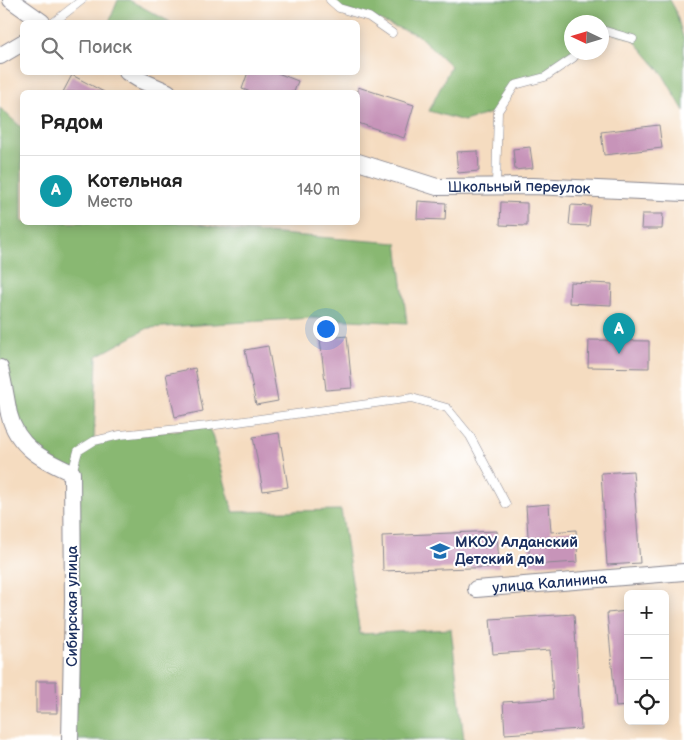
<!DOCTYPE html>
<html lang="ru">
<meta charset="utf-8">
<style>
:root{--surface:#fff;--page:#f2f2f2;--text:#222;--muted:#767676;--line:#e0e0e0;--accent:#1f6fb2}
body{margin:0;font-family:"Balsamiq Sans",sans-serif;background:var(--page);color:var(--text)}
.controls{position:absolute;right:15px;bottom:15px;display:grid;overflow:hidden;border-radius:8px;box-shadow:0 2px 12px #0003}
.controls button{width:45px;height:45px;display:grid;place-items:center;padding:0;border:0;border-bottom:1px solid var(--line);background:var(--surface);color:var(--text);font:25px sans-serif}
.compass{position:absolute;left:564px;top:15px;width:45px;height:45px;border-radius:50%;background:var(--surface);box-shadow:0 2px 12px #0003;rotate:274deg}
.you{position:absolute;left:325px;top:328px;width:18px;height:18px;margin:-12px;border:4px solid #fff;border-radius:50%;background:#1a73e8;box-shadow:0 0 0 8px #1a73e833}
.badge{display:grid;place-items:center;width:32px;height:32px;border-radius:50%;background:var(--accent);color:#fff;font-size:16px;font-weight:700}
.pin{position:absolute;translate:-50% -41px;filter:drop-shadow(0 1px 2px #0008)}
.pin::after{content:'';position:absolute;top:26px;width:18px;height:15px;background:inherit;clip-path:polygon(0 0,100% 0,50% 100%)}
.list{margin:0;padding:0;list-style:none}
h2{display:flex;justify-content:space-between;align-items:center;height:65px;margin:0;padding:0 20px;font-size:21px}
h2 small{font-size:16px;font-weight:400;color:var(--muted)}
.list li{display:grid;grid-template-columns:32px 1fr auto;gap:15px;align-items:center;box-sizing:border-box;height:70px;padding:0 20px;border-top:1px solid var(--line)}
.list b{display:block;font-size:19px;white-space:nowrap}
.list p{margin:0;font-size:16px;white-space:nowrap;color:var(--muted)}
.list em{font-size:16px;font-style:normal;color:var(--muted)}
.icon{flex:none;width:28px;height:28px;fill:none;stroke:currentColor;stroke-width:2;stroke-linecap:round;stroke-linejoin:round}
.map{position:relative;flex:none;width:684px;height:740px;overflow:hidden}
.search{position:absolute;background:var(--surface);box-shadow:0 2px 12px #0003;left:20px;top:20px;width:340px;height:55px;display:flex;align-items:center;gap:12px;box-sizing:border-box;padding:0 18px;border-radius:8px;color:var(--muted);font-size:19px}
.panel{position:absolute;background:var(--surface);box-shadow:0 2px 12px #0003;left:20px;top:90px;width:340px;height:135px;border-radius:8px}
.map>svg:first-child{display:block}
</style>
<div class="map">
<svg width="684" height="740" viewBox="0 0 684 740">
<rect width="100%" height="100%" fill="#fff"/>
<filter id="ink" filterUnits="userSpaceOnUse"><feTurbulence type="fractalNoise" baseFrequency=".02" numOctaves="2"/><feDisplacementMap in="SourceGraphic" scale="10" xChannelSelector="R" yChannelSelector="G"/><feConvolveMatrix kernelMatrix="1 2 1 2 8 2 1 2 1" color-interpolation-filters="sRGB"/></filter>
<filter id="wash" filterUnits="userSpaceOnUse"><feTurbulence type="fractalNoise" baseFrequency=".0096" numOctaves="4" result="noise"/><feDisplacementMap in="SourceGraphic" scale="20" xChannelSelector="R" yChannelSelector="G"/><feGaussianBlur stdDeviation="1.12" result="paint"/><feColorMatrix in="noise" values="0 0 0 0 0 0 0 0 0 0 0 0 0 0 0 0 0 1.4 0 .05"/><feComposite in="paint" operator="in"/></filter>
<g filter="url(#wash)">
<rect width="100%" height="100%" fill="#f5dcc0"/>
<g fill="#89b872" stroke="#527468">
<polygon points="118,0 129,0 170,22 109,22"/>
<polygon points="330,0 670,0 675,9 684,40 684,111 662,73 633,39 602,30 602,22 572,22 572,52 578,53 545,77 515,85 498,111 464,121 429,111 451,66 418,35 369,17 339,8"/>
<polygon points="0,108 22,128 22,222 194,223 239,231 397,243 407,323 311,318 148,328 97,356 94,441 208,426 212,435 233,512 341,510 360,634 451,629 464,740 70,740 72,473 21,441 0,368"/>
</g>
<g id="blocks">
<g fill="#c794b9">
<polygon points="248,72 275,72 298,81 294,92 251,92 242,89"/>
<polygon points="72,75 104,92 63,92"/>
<polygon points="358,87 414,105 404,138 358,123"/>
<polygon points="659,125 662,148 604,155 601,132"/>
<polygon points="530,147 533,168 515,170 513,149"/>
<polygon points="478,151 479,171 458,173 456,152"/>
<polygon points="418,201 446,203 445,220 417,219"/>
<polygon points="501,202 527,203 527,226 500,225"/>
<polygon points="571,205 591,206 589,226 569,225"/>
<polygon points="642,214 663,214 662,229 641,229"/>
<polygon points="570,282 612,284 611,305 569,303"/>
<polygon points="347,336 352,388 326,390 320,339"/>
<polygon points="589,340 649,341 649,368 588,367"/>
<polygon points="268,346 278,401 256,405 245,350"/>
<polygon points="195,368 203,411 175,417 166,374"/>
<polygon points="279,433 288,487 263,491 253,437"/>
<polygon points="633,471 640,563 607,565 601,473"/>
<polygon points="549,504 551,532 576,530 578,562 530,565 526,506"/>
<polygon points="497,531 499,567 383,571 382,536"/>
<polygon points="628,611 628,706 616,707 607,613"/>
<polygon points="574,614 581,729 505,734 503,702 553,699 550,650 493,654 490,619"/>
<polygon points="36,681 56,681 57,713 36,713"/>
</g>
</g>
</g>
<g filter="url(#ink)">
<use href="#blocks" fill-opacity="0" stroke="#88868f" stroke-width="1"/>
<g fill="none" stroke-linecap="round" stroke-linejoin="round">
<defs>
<g id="service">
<polyline points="330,0 339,8 369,17 392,33"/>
<polyline points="54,22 82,0"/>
<polyline points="602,30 633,39"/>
<polyline points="496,186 498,111 515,85 545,77 573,58 578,52"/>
<polyline points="72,473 78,451 94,441 120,435 208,426 412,398 447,408 470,436 506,504"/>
</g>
<g id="minor">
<polyline points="11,0 42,22"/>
<polyline points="0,56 22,43"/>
<polyline points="127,72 140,80 168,92"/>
<path id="s1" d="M358,162L437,187L533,186L684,193"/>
<path d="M0,368C4,383 6,399 9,414C17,447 43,460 72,473L73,600L70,740"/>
<path id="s2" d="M476,589L684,572"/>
</g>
</defs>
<use href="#service" stroke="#88868f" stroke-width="9"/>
<use href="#minor" stroke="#88868f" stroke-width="18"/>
<use href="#service" stroke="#fff" stroke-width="8"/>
<use href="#minor" stroke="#fff" stroke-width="16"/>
</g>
</g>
<defs>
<symbol id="school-bare" viewBox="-9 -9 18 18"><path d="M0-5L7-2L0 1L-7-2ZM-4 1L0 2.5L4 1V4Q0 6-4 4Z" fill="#1f6fb2" stroke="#fff" stroke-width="2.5" paint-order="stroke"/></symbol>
</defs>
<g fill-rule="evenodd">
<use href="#school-bare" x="426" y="537" width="28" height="28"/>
</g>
<g text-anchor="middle" stroke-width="4" stroke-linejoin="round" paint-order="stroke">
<g font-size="15" fill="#1b2f5e" stroke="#fff">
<text dy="5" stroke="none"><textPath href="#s1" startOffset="165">Школьный переулок</textPath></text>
<text dy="5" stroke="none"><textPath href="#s2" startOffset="74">улица Калинина</textPath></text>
<text transform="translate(72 606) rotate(-90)" y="5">Сибирская улица</text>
</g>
<g font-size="15" font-weight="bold" fill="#1b2f5e" stroke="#fff" text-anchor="start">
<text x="455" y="547">МКОУ Алданский<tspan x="455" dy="17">Детский дом</tspan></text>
</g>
</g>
</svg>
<div class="controls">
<button>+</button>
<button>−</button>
<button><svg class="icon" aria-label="locate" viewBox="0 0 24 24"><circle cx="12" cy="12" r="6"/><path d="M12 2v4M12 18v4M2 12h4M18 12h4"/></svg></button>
</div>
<svg class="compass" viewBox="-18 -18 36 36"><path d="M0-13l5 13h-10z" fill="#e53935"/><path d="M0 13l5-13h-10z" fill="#767676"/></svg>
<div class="you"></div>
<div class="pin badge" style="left:619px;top:354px;background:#0f9aa8">A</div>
<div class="search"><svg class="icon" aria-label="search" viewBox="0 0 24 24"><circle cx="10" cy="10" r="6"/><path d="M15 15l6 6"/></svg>Поиск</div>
<section class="panel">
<h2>Рядом<small></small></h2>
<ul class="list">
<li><span class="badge" style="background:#0f9aa8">A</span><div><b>Котельная</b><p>Место</p></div><em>140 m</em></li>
</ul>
</section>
</div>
